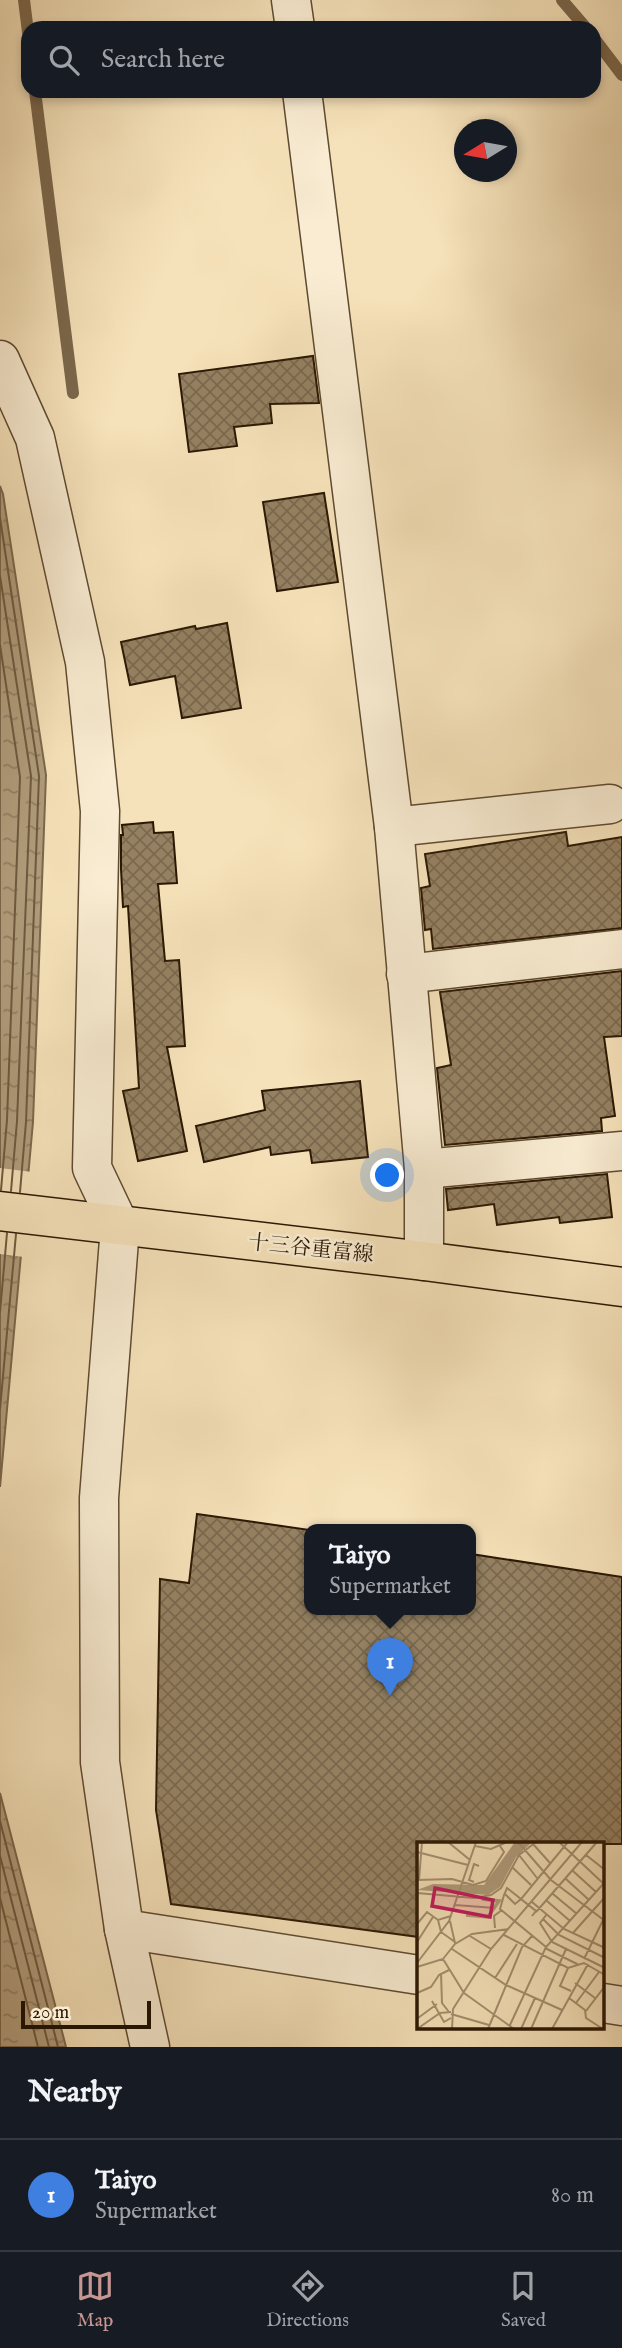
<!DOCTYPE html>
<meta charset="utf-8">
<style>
:root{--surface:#171b24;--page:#20242c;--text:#f1f3f6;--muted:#9ea1a6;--line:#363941;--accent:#c59692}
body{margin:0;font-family:"IM FELL English","Noto Serif JP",serif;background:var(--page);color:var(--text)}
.compass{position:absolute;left:454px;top:119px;width:63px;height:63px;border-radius:50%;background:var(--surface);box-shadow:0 4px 10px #0003;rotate:259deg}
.scale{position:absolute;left:21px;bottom:18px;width:130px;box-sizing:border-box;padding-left:7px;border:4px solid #2b1803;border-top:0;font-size:19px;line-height:24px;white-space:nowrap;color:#2b1803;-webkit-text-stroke:5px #f9ecd2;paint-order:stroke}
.you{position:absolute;left:388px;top:1176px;width:24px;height:24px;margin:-18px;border:5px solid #fff;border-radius:50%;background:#1a73e8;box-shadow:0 0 0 10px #1a73e833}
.badge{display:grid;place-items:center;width:46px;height:46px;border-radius:50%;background:var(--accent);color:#fff;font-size:23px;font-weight:700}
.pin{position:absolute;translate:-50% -58px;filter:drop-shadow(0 2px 4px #0008)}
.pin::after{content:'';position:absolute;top:37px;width:24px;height:21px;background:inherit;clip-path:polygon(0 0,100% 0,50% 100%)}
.popup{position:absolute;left:304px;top:1524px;width:172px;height:91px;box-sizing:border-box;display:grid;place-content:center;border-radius:14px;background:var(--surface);filter:drop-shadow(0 2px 5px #0005);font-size:23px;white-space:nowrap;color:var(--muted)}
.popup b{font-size:26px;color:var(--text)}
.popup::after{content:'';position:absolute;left:50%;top:100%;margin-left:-14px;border:14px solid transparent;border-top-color:var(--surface)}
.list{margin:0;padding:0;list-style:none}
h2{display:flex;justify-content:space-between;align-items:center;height:91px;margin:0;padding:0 28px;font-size:30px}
h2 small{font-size:23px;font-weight:400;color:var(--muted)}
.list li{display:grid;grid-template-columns:46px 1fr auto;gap:21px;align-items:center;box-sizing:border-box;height:112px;padding:0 28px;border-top:2px solid var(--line)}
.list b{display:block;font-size:26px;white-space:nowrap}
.list p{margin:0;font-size:23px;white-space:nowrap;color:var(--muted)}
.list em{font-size:23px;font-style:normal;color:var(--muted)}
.icon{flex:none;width:38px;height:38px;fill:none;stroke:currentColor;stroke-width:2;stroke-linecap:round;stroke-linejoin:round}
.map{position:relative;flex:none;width:622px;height:2047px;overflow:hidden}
.search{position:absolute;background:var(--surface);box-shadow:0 4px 10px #0003;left:21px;right:21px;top:21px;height:77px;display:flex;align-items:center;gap:18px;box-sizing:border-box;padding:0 24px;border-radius:21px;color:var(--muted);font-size:26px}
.sheet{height:203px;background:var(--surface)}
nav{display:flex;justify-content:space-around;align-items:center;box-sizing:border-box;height:98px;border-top:2px solid var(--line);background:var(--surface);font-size:19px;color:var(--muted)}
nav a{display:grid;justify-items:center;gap:4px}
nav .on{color:var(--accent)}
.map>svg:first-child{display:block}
</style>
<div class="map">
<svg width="622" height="2047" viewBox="0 0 622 2047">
<defs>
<pattern id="water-ripples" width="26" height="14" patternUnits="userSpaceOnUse" patternTransform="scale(1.75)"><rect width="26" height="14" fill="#b19d7c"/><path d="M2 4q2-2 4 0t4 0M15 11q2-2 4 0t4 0" fill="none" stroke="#907f63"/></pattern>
<pattern id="building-cross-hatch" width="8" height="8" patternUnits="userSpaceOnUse" patternTransform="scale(1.75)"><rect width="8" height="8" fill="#958162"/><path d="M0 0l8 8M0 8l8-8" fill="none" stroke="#7a694f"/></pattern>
</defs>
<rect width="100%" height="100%" fill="#f6e2ba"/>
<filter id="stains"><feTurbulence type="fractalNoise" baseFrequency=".00286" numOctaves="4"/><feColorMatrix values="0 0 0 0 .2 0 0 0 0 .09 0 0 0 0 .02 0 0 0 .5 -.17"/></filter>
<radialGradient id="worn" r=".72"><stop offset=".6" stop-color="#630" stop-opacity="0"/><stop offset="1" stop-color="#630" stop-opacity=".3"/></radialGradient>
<g fill="url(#water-ripples)" stroke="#7b684c" stroke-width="2">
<polygon points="0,486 3,494 46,775 33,1122 0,1487"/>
<polygon points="0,1793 66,2047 0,2047"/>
</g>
<polygon fill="#f6e2ba" points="0,1168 32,1172 24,1257 0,1254"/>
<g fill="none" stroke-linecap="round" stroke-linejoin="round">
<g stroke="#6e5a40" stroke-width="2">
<polyline points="0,518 39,776 26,1122 20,1192"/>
<polyline points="0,576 31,776 17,1121 11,1191"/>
<polyline points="0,645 20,777 7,1120 1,1190"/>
<polyline points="0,1312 7,1233"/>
<polyline points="0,1409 16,1234"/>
<polyline points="0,1821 58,2047"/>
<polyline points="0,1856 49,2047"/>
<polyline points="0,1898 38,2047"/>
</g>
<g stroke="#7b684c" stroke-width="12">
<polyline points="24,0 28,32"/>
<polyline points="562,0 586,28"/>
<polyline points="594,38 622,75"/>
<polyline points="35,91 73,393"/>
</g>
</g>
<g fill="url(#building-cross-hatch)" stroke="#2b1803" stroke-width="2">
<polygon points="313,356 319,403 270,404 272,423 234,427 237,446 189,452 179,374"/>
<polygon points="324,493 338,582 277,591 263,502"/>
<polygon points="227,623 241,708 182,718 175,676 130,685 121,642 195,626 196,629"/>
<polygon points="153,822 154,833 173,832 177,883 158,884 165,961 179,960 185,1046 167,1047 187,1151 138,1161 123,1091 139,1088 128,906 123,907 121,869 121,835 123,835 122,825"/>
<polygon points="566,832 568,846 622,837 622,928 433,949 431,929 425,930 421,888 430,886 425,854"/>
<polygon points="622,971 622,1036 604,1037 615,1116 601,1118 602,1131 445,1145 437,1068 451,1065 440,992"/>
<polygon points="360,1081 368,1157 312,1163 310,1150 271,1155 270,1147 204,1162 196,1126 265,1110 262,1091"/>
<polygon points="607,1174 612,1217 560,1223 559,1217 497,1225 494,1204 448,1210 446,1189"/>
<polygon points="197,1514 310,1530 310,1610 471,1610 471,1554 622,1577 622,1844 419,1844 419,1937 171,1904 156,1810 160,1579 189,1583"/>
</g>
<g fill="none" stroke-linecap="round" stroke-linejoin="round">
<defs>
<g id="minor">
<polyline points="291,0 295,28"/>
<polyline points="302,91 394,827 424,1169 424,1261"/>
<polyline points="0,360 35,438 85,662 100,811 92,1168 120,1227 99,1498 100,1762 124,1929 150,2047"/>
<polyline points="394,827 610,804"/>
<polyline points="406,974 622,949"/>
<polyline points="424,1169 622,1151"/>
<polyline points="124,1929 419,1975"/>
<polyline points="603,2003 622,2006"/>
</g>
<polyline id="major" points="0,1211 424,1261 622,1287"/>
</defs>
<use href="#minor" stroke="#5e4a31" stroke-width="41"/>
<use href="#major" stroke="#2b1803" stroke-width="41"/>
<use href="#minor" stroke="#f9ecd2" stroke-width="38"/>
<use href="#major" stroke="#f6e2ba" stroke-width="38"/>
</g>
<g text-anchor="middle" stroke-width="5" stroke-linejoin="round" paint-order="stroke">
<g font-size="21" fill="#2b1803" stroke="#f9ecd2">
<text transform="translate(311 1248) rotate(6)" y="7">十三谷重富線</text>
</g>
</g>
<g transform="translate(417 1842)">
<rect width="187" height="187" fill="#f6e2ba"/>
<path d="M98,0H115L99,15L83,45L71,53L0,48L16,42L67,43Z" fill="#b19d7c"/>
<path fill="none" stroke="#b19d7c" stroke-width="3.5" d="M49,73L71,75L82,59L65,57"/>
<path fill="none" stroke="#a59171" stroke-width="2" d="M31,0L53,18M101,0L134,38L188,79M142,0L188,43M116,2L133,21M58,4L74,7L90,0M0,10L51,23M102,13L120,36M169,13L188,28M95,25L114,43M156,29L179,50M149,37L172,58M0,38L35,37L56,43L69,39L87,10L83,4M2,38L5,0M57,40L52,38L54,32L57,22L62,24M0,51L57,56L74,53L84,46L102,13L119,0M88,52L98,62L104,57L90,46L87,53L83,67L129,105M136,52L160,72M130,59L153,79M115,60L147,87L188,106M38,63L78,66M119,70L180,0M130,72L123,81L135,100L188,126M115,74L119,69L104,57L151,0M126,77L142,93L188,116M21,78L24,90L38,100M33,79L38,101M0,82L10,70L21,78L34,74M78,86L77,74L85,68M156,91L188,55M87,93L151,126L167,121L188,133M53,94L74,107M0,100L16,75M128,106L162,123M35,107L89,143L145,168M26,117L47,151M167,117L188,74M0,121L32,79L59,0M0,125L26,117L38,102L55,92L92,87M151,126L143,144L154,149M24,131L25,161L32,170M78,136L100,102M158,141L178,156M0,151L14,145L22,133L32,128M47,151L97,187M152,156L168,168L169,176L186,187M15,159L27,180L34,176M159,161L182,130M169,169L188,144M34,172L72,183M1,176L20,162M93,183L129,105L188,40M0,187L23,171L34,170M35,187L36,167L74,107L165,0M71,187L105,105L115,94M104,187L118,156M114,187L149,107M135,187L171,122"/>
<path fill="#c2185b" fill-opacity="0.15" stroke="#c2185b" stroke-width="3.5" d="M18,46L76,58L73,75L15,64Z"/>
<rect width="187" height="187" fill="none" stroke="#2b1803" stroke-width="3.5"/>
</g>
<rect width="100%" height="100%" filter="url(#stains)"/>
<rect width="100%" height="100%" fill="url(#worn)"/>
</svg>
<svg class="compass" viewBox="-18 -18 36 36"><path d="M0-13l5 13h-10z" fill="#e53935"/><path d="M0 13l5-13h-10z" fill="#9ea1a6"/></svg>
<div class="scale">20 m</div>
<div class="you"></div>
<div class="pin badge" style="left:390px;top:1696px;background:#3f7fe0">1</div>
<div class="popup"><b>Taiyo</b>Supermarket</div>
<div class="search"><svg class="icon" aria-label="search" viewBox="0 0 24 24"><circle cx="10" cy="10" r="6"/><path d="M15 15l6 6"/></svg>Search here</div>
</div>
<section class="sheet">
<h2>Nearby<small></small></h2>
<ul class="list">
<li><span class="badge" style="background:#3f7fe0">1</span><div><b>Taiyo</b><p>Supermarket</p></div><em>80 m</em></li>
</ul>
</section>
<nav>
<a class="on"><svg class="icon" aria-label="map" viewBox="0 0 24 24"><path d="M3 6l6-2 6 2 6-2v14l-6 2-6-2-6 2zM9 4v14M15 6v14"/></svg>Map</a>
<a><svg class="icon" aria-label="directions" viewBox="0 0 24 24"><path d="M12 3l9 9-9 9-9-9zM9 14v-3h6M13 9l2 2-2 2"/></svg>Directions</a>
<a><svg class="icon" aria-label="saved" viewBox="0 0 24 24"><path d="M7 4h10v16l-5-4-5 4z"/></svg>Saved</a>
</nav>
